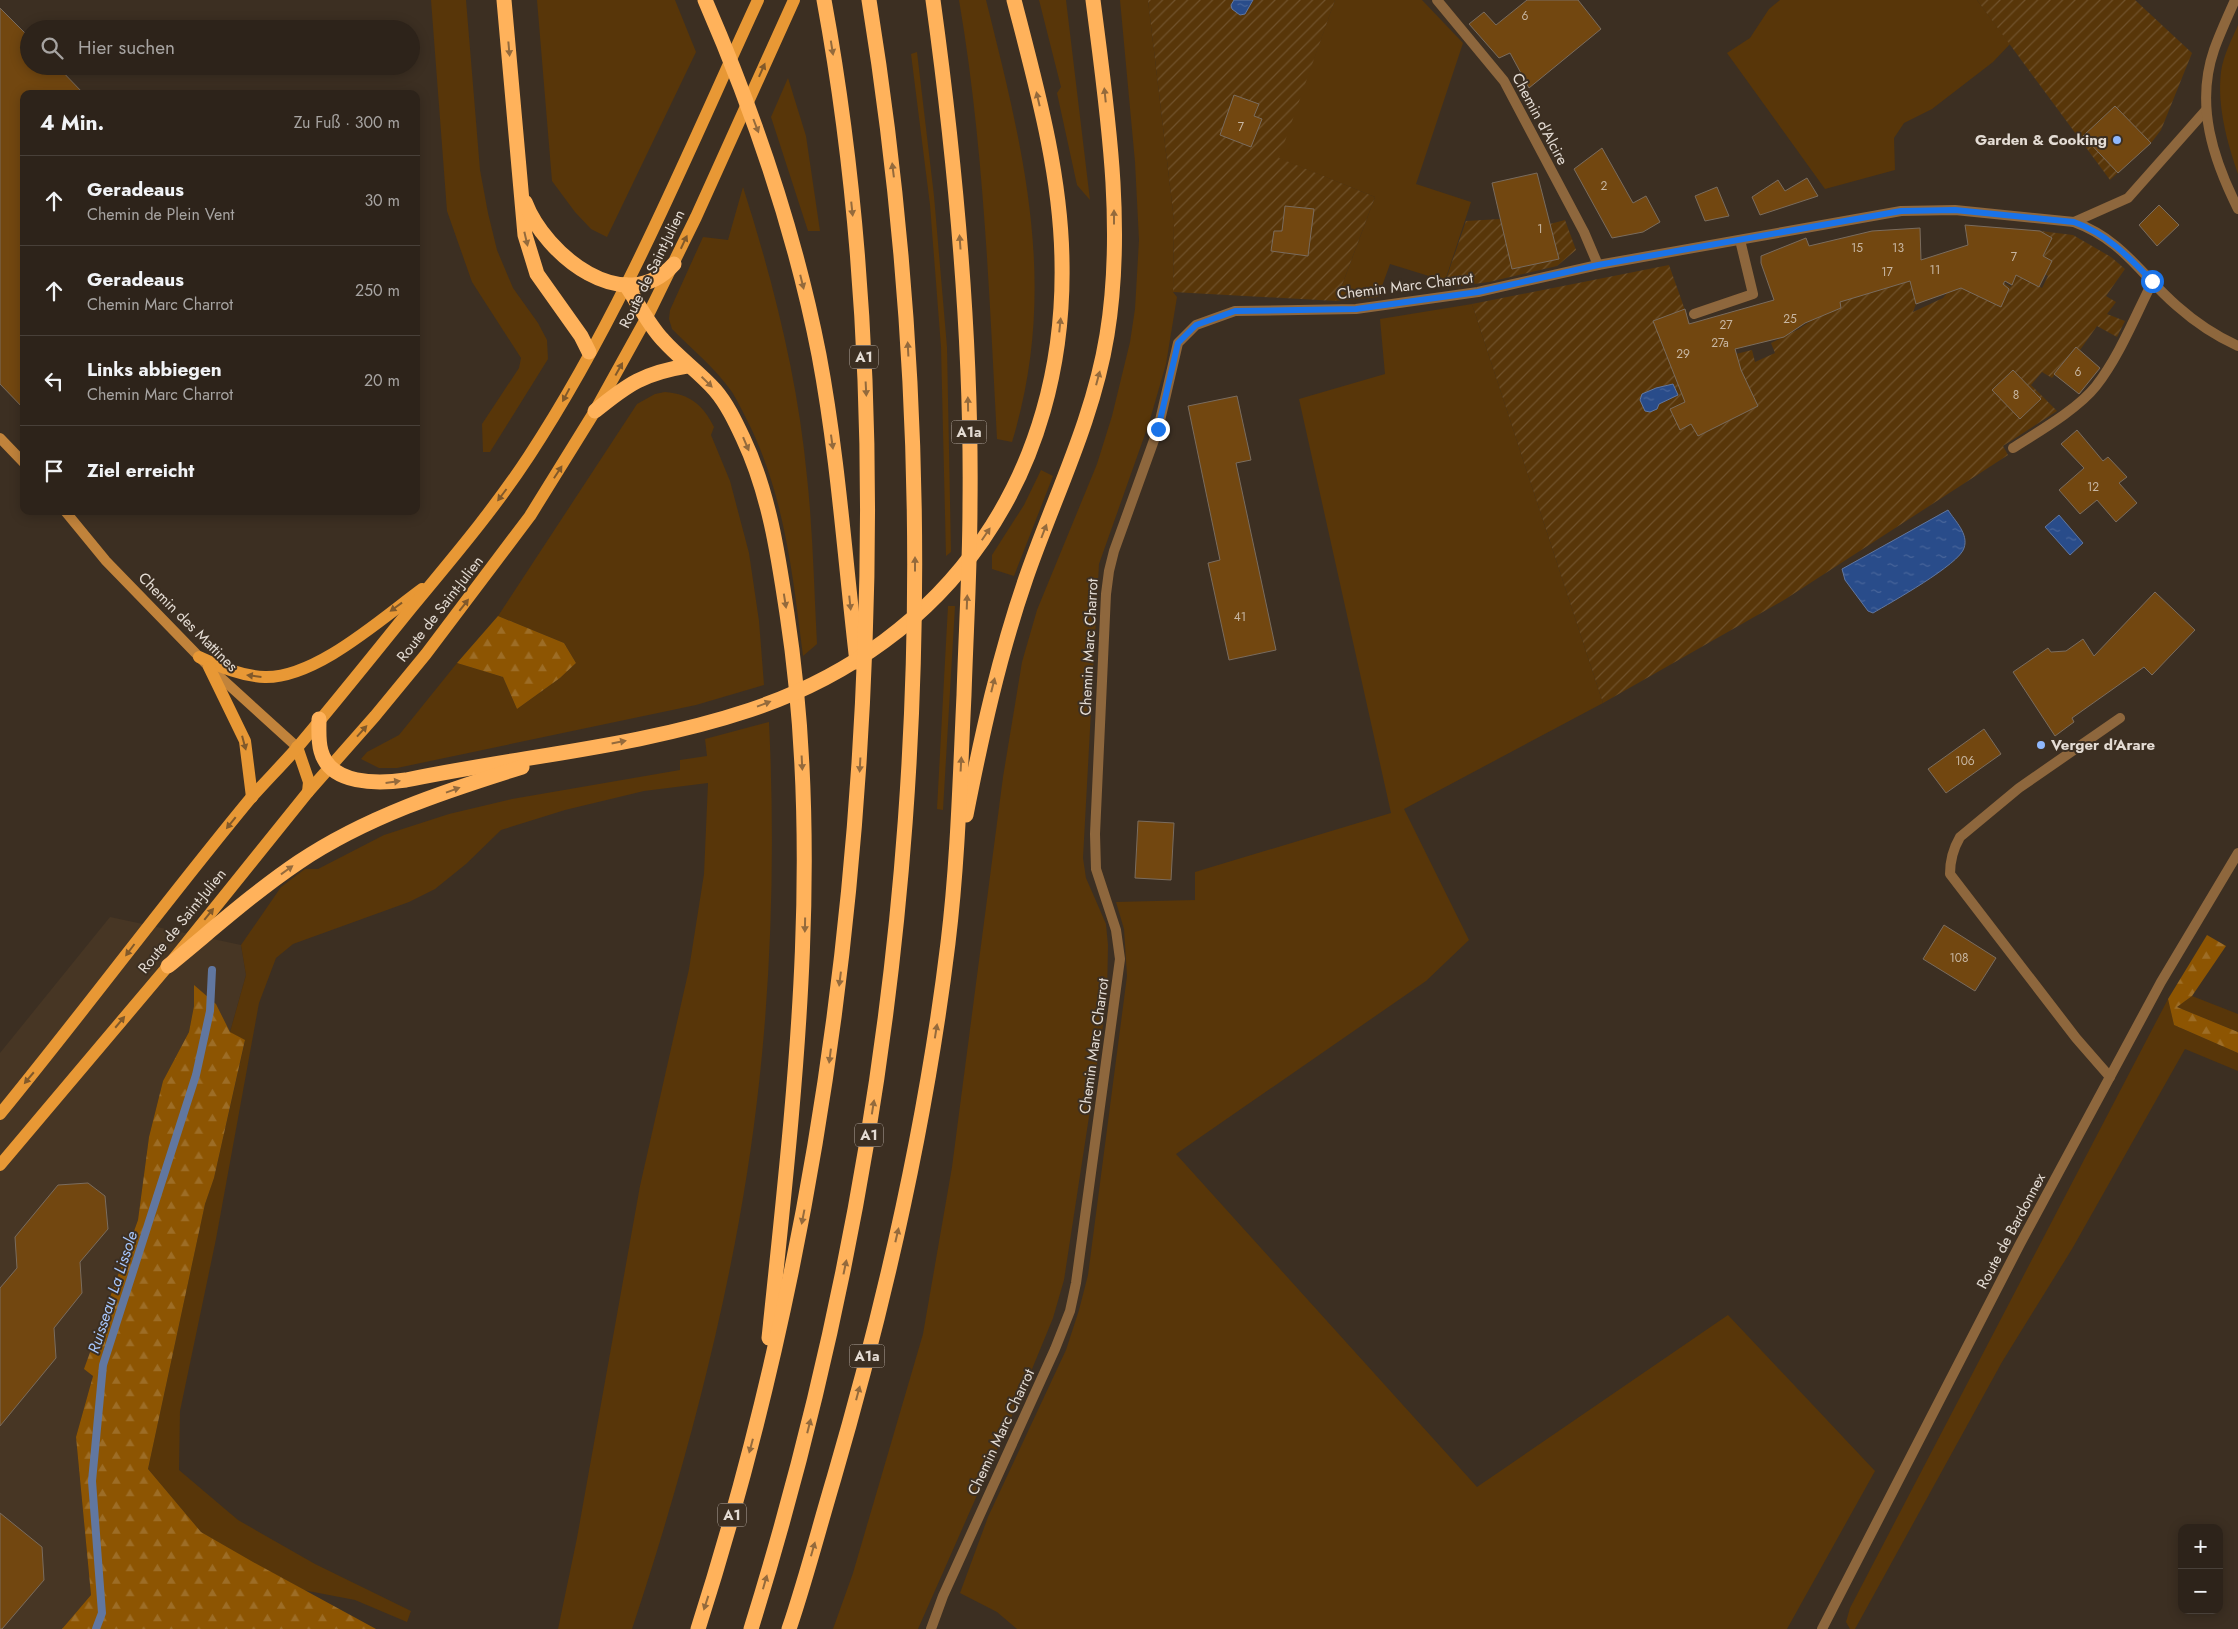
<!DOCTYPE html>
<html lang="de">
<meta charset="utf-8">
<style>
:root{--surface:#2d231a;--page:#352b23;--text:#f1f3f6;--muted:#a7a4a2;--line:#484039}
body{margin:0;font-family:Jost,sans-serif;background:var(--page);color:var(--text)}
.controls{position:absolute;right:15px;bottom:15px;display:grid;overflow:hidden;border-radius:10px;box-shadow:0 2px 12px #0003}
.controls button{width:45px;height:45px;display:grid;place-items:center;padding:0;border:0;border-bottom:1px solid var(--line);background:var(--surface);color:var(--text);font:25px sans-serif}
.stop{position:absolute;width:15px;height:15px;margin:-11px;border:4px solid #1a73e8;border-radius:50%;background:#fff}
.stop.end{background:#1a73e8;border-color:#fff;box-shadow:0 1px 5px #0008}
.list{margin:0;padding:0;list-style:none}
h2{display:flex;justify-content:space-between;align-items:center;height:65px;margin:0;padding:0 20px;font-size:21px}
h2 small{font-size:16px;font-weight:400;color:var(--muted)}
.list li{display:grid;grid-template-columns:32px 1fr auto;gap:15px;align-items:center;box-sizing:border-box;height:90px;padding:0 20px;border-top:1px solid var(--line)}
.list b{display:block;font-size:19px;white-space:nowrap}
.list p{margin:0;font-size:16px;white-space:nowrap;color:var(--muted)}
.list em{font-size:16px;font-style:normal;color:var(--muted)}
.icon{flex:none;width:28px;height:28px;fill:none;stroke:currentColor;stroke-width:2;stroke-linecap:round;stroke-linejoin:round}
.map{position:relative;flex:none;width:2238px;height:1629px;overflow:hidden}
.search{position:absolute;background:var(--surface);box-shadow:0 2px 12px #0003;left:20px;top:20px;width:400px;height:55px;display:flex;align-items:center;gap:12px;box-sizing:border-box;padding:0 18px;border-radius:28px;color:var(--muted);font-size:19px}
.panel{position:absolute;background:var(--surface);box-shadow:0 2px 12px #0003;left:20px;top:90px;width:400px;height:425px;border-radius:10px}
.map>svg:first-child{display:block}
</style>
<div class="map">
<svg width="2238" height="1629" viewBox="0 0 2238 1629">
<defs>
<pattern id="forest-firs" width="22" height="20" patternUnits="userSpaceOnUse" patternTransform="scale(1.25)"><rect width="22" height="20" fill="#8d5502"/><path d="M5 1l3.5 6h-7zM16 11l3.5 6h-7z" fill="#9d6d26"/></pattern>
<pattern id="garden-furrows" width="10" height="10" patternUnits="userSpaceOnUse" patternTransform="scale(1.25)"><rect width="10" height="10" fill="#583609"/><path d="M-1 1l2-2M0 10L10 0M9 11l2-2" fill="none" stroke="#70522c"/></pattern>
<pattern id="water-ripples" width="26" height="14" patternUnits="userSpaceOnUse" patternTransform="scale(1.25)"><rect width="26" height="14" fill="#294c8a"/><path d="M2 4q2-2 4 0t4 0M15 11q2-2 4 0t4 0" fill="none" stroke="#48659a"/></pattern>
</defs>
<rect width="100%" height="100%" fill="#3c2f22"/>
<polygon fill="#473624" points="110,917 241,945 246,975 230,1032 216,1004 194,986 194,1006 189,1032 163,1081 149,1137 138,1220 85,1369 93,1376 76,1437 91,1595 62,1629 0,1629 0,1053"/>
<g fill="#583609">
<polygon points="431,0 466,0 480,170 488,213 497,250 513,288 538,323 547,340 548,359 490,452 483,452 482,424 519,368 521,358 472,282 447,211"/>
<polygon points="537,0 675,0 696,52 607,237 591,229 575,212 552,181"/>
<path d="M959,0H986C1024,152 1059,287 1012,442L997,439C989,292 984,146 959,0Z"/>
<polygon points="1039,0 1066,0 1090,200 1077,185 1057,93 1061,87"/>
<polygon points="1120,0 1148,0 1174,220 1173,292 1177,297 1166,364 1149,423 1099,564 1083,858 1086,878 1106,924 1108,945 1107,999 1064,1280 1053,1318 1023,1391 918,1629 833,1629 853,1573 923,1334 952,1167 1003,777 1022,662 1037,610 1097,464 1112,416 1130,342 1135,309 1139,240 1135,162"/>
<polygon points="1335,0 1422,0 1463,43 1416,184 1471,202 1445,281 1390,264 1378,297 1336,301 1375,197 1278,158"/>
<polygon points="1780,0 1977,0 2010,44 1993,62 1932,109 1904,123 1894,138 1895,170 1825,189 1727,53 1750,38 1769,9"/>
<path d="M2238,25V174C2227,142 2217,106 2221,72C2223,56 2232,39 2238,25Z"/>
<polygon points="917,52 934,196 947,347 951,552 946,556 941,347 930,205 911,54"/>
<polygon points="788,78 806,136 820,231 808,231 771,117"/>
<path d="M743,187C773,281 798,379 807,477C813,532 814,588 817,644L803,656C793,577 785,499 750,426C744,415 739,403 732,392C715,368 692,349 672,329L669,319L670,310L703,237L728,240Z"/>
<polygon points="1472,304 1603,703 1404,809 1469,940 1426,981 1176,1154 1477,1487 1728,1315 1875,1471 1787,1629 1017,1629 997,1612 960,1593 988,1517 1066,1350 1079,1310 1088,1275 1127,976 1124,929 1116,902 1195,900 1195,872 1391,813 1299,399 1385,374 1380,319"/>
<path d="M665,392C690,394 703,405 714,427L711,435L730,481L749,553L759,621L764,685L696,705L397,768H379L361,759L367,752L399,735L457,663L503,677L517,709L560,678L576,663L564,643L498,616L637,404L655,394Z"/>
<polygon points="1041,470 1053,476 1014,576 992,569 992,555 1024,505"/>
<polygon points="948,606 955,606 943,810 937,809"/>
<path d="M769,722C777,888 769,1057 739,1221C714,1359 676,1496 632,1629H558L577,1538L640,1186L689,969L704,874L708,783L644,791L565,810L501,830L466,864L435,889L409,902L293,944L276,958L259,1003L216,1239L180,1411L179,1470L238,1520L315,1564L411,1611L407,1622L355,1600L303,1590L252,1562L201,1532L148,1469L205,1204L214,1178L245,1041L230,1032L246,975L241,945L281,887L305,869H318L384,835L449,814L512,799L680,770V760L707,756L705,739Z"/>
<polygon points="2192,996 2238,1014 2238,1032 2177,1007"/>
<polygon points="2168,999 2174,1025 2238,1053 2238,1071 2185,1049 2072,1249 2002,1362 1855,1629 1850,1629 1846,1622 1850,1608"/>
</g>
<g fill="url(#forest-firs)">
<polygon points="498,616 564,643 576,663 560,678 517,709 503,677 457,663"/>
<polygon points="2207,935 2226,946 2192,996 2177,1007 2238,1032 2238,1053 2174,1025 2168,999"/>
<polygon points="194,985 216,1004 230,1032 245,1040 214,1178 205,1204 148,1469 201,1532 253,1562 376,1629 62,1629 91,1595 76,1437 93,1376 84,1369 138,1220 149,1137 163,1081 189,1032 194,1006"/>
</g>
<g fill="url(#garden-furrows)">
<polygon points="1148,0 1335,0 1279,158 1375,197 1336,301 1173,292 1174,220"/>
<polygon points="1977,0 2135,0 2192,53 2161,130 2151,143 2110,180"/>
<polygon points="1500,219 1513,269 1559,259 1550,224 1565,220 1576,250 1557,266 1489,282 1443,288 1466,221"/>
<polygon points="2040,231 2073,235 2111,257 2125,269 2106,296 2116,302 2107,314 2125,321 2117,337 2097,326 2080,350 2076,348 2052,378 2042,372 2031,385 2057,411 2003,446 2008,455 1784,600 1603,703 1472,304 1669,265 1696,341 1736,354 1752,350 1755,362 1775,353 1771,343 1799,329 1840,301 1910,281 1916,304 1913,312 1943,298 1948,292 1987,273 2011,287 2016,275 2042,288 2048,276 2045,274 2043,256 2052,238"/>
</g>
<g fill="url(#water-ripples)" stroke="#6177a0">
<polygon points="1234,0 1253,0 1245,14 1240,15 1232,9 1231,5"/>
<polygon points="1673,384 1678,395 1659,404 1657,409 1650,412 1645,411 1640,400 1642,394 1656,388"/>
<path d="M1948,510C1955,521 1969,534 1964,548C1960,564 1890,603 1873,613L1868,611L1845,580L1842,569Z"/>
<polygon points="2059,515 2083,543 2070,555 2045,527"/>
</g>
<g fill="none" stroke-linecap="round" stroke-linejoin="round">
<polyline stroke="#6177a0" stroke-width="8" points="96,1629 102,1613 92,1481 103,1365 196,1075 210,1011 212,970"/>
</g>
<g fill="#724710" stroke="#7a6c5e">
<polygon points="1527,0 1578,0 1601,29 1529,88 1510,53 1499,58 1469,24 1484,12 1496,25"/>
<polygon points="0,8 29,37 29,66 57,66 84,94 24,94 24,409 0,384"/>
<polygon points="1234,95 1259,104 1254,116 1262,119 1251,147 1220,135"/>
<polygon points="2115,106 2151,143 2118,173 2083,136"/>
<polygon points="1602,148 1633,203 1646,196 1660,222 1643,232 1612,238 1574,169"/>
<polygon points="1537,173 1559,259 1512,269 1492,183"/>
<polygon points="1807,178 1818,196 1760,215 1752,197 1778,180 1785,191"/>
<polygon points="1717,187 1729,216 1705,221 1695,196"/>
<polygon points="2159,205 2179,225 2157,246 2139,225"/>
<polygon points="1285,206 1314,209 1308,256 1271,251 1274,231 1282,231"/>
<polygon points="1965,225 2040,231 2052,238 2043,256 2052,261 2039,287 2016,275 2012,285 2005,281 2003,284 2009,289 2001,307 1961,288 1916,304 1910,281 1840,302 1841,308 1805,323 1784,337 1735,349 1741,370 1758,406 1698,436 1691,424 1680,430 1670,409 1685,402 1653,321 1685,309 1689,324 1774,300 1761,263 1761,256 1806,238 1809,246 1872,231 1920,228 1921,260 1968,245"/>
<polygon points="2076,347 2100,368 2079,394 2054,374"/>
<polygon points="2013,370 2041,399 2020,419 1992,390"/>
<polygon points="1237,396 1251,460 1236,463 1276,650 1229,660 1208,563 1220,560 1188,406"/>
<polygon points="2077,430 2103,461 2108,457 2127,477 2119,483 2137,503 2116,522 2097,500 2080,514 2059,490 2084,468 2061,444"/>
<polygon points="2155,592 2195,630 2152,675 2144,667 2072,718 2074,722 2055,736 2013,672 2048,648 2051,652 2066,651 2083,639 2094,656"/>
<polygon points="1984,729 2001,754 1946,793 1928,769"/>
<polygon points="1138,821 1174,823 1171,880 1135,878"/>
<polygon points="1944,925 1996,958 1975,991 1923,959"/>
<polygon points="88,1183 105,1196 108,1229 80,1262 82,1293 54,1328 56,1358 0,1426 0,1288 17,1268 15,1237 58,1185"/>
<polygon points="0,1513 42,1547 44,1580 2,1629 0,1629"/>
</g>
<g fill="none" stroke-linecap="round" stroke-linejoin="round">
<g stroke="#8e673d" stroke-width="10">
<polyline points="1694,314 1753,294 1740,240"/>
<path d="M2013,448C2038,432 2078,409 2096,386C2120,355 2135,316 2153,281"/>
<path d="M2110,1077L2076,1038L1950,874C1950,860 1953,849 1960,837L2019,788L2120,718"/>
</g>
<g stroke="#8e673d" stroke-width="10">
<polyline points="1437,0 1504,81 1584,232 1598,265"/>
<path d="M2074,222C2123,240 2140,274 2177,306C2195,322 2216,336 2238,346"/>
<polyline points="931,1629 943,1596 1055,1349 1070,1311 1076,1283 1120,959 1116,930 1096,869 1095,834 1106,594 1109,571 1114,551 1158,429 1178,343 1196,325 1235,311 1356,309 1478,292 1598,265 1901,211 1955,210 2074,222 2128,198 2206,110"/>
</g>
<g stroke="#8e673d" stroke-width="10">
<path d="M2235,0C2228,16 2220,33 2214,50C2195,105 2213,159 2238,209"/>
<polyline points="1822,1629 2020,1244 2161,982 2238,853"/>
</g>
<g stroke="#c1833b" stroke-width="10">
<polyline points="0,438 24,463"/>
<polyline points="65,511 106,561 209,667 297,747"/>
</g>
<g stroke="#e89835" stroke-width="12">
<path d="M199,657C221,667 241,676 265,677C316,678 381,619 422,589"/>
<polyline points="209,667 245,741 252,797"/>
<polyline points="297,747 309,782 308,792"/>
<path d="M0,1114C85,1010 165,902 250,799C265,782 281,766 296,749C334,704 371,658 408,612C450,561 493,511 529,456C622,314 687,154 758,0"/>
<polyline points="0,1165 168,966 308,792 375,716 426,654 530,516 595,411 647,317 696,217 794,0"/>
</g>
<g stroke="#ffb25b" stroke-width="15">
<polyline points="504,0 525,235 537,274 581,336 589,352"/>
<path d="M705,0C755,115 795,232 819,355C838,456 845,560 857,662"/>
<path d="M525,202C545,255 625,319 674,264"/>
<path d="M626,285C638,303 648,324 663,340C679,358 699,372 715,390C727,404 735,421 743,438C769,493 778,554 787,614C824,856 794,1097 769,1338"/>
<path d="M595,411C628,384 644,373 687,366"/>
<path d="M319,719C319,729 318,741 321,751C330,785 378,784 406,780C521,756 639,747 750,710C951,643 1066,472 1062,262C1061,173 1036,85 1014,0"/>
<path d="M966,815C982,734 999,656 1026,578C1054,497 1093,421 1107,335C1125,225 1107,110 1093,0"/>
<path d="M168,966C211,931 253,893 299,862C366,817 445,791 522,767"/>
<path d="M698,1629C800,1310 853,979 865,644C873,429 863,212 824,0"/>
<path d="M751,1629C916,1098 958,549 869,0"/>
<path d="M789,1629C806,1579 819,1528 834,1478C885,1303 926,1124 948,943C958,861 960,778 964,695C966,631 970,568 970,504C972,336 956,167 933,0"/>
</g>
</g>
<defs><path id="oneway-solid" d="M-6-.8H1V-3.2L6.5 0L1 3.2V.8H-6Z" transform="scale(1.25)"/></defs>
<g fill="#946a3c">
<use href="#oneway-solid" transform="translate(832 48) rotate(81)"/>
<use href="#oneway-solid" transform="translate(509 49) rotate(85)"/>
<use href="#oneway-solid" transform="translate(1105 95) rotate(-96)"/>
<use href="#oneway-solid" transform="translate(1038 99) rotate(-103)"/>
<use href="#oneway-solid" transform="translate(756 126) rotate(69)"/>
<use href="#oneway-solid" transform="translate(893 170) rotate(-97)"/>
<use href="#oneway-solid" transform="translate(852 209) rotate(84)"/>
<use href="#oneway-solid" transform="translate(1114 217) rotate(-90)"/>
<use href="#oneway-solid" transform="translate(526 239) rotate(77)"/>
<use href="#oneway-solid" transform="translate(960 242) rotate(-94)"/>
<use href="#oneway-solid" transform="translate(802 282) rotate(76)"/>
<use href="#oneway-solid" transform="translate(1060 325) rotate(-84)"/>
<use href="#oneway-solid" transform="translate(908 349) rotate(-93)"/>
<use href="#oneway-solid" transform="translate(1098 378) rotate(-75)"/>
<use href="#oneway-solid" transform="translate(707 382) rotate(44)"/>
<use href="#oneway-solid" transform="translate(866 389) rotate(87)"/>
<use href="#oneway-solid" transform="translate(968 404) rotate(-91)"/>
<use href="#oneway-solid" transform="translate(832 442) rotate(82)"/>
<use href="#oneway-solid" transform="translate(746 444) rotate(67)"/>
<use href="#oneway-solid" transform="translate(1044 531) rotate(-69)"/>
<use href="#oneway-solid" transform="translate(986 534) rotate(-56)"/>
<use href="#oneway-solid" transform="translate(915 564) rotate(-90)"/>
<use href="#oneway-solid" transform="translate(785 601) rotate(81)"/>
<use href="#oneway-solid" transform="translate(967 602) rotate(-88)"/>
<use href="#oneway-solid" transform="translate(850 603) rotate(84)"/>
<use href="#oneway-solid" transform="translate(993 685) rotate(-76)"/>
<use href="#oneway-solid" transform="translate(764 704) rotate(-21)"/>
<use href="#oneway-solid" transform="translate(619 742) rotate(-11)"/>
<use href="#oneway-solid" transform="translate(802 763) rotate(87)"/>
<use href="#oneway-solid" transform="translate(961 764) rotate(-87)"/>
<use href="#oneway-solid" transform="translate(860 765) rotate(93)"/>
<use href="#oneway-solid" transform="translate(393 782) rotate(-8)"/>
<use href="#oneway-solid" transform="translate(453 790) rotate(-20)"/>
<use href="#oneway-solid" transform="translate(287 870) rotate(-36)"/>
<use href="#oneway-solid" transform="translate(805 925) rotate(91)"/>
<use href="#oneway-solid" transform="translate(840 979) rotate(97)"/>
<use href="#oneway-solid" transform="translate(936 1031) rotate(-81)"/>
<use href="#oneway-solid" transform="translate(830 1056) rotate(97)"/>
<use href="#oneway-solid" transform="translate(873 1107) rotate(-81)"/>
<use href="#oneway-solid" transform="translate(803 1217) rotate(101)"/>
<use href="#oneway-solid" transform="translate(897 1235) rotate(-77)"/>
<use href="#oneway-solid" transform="translate(845 1267) rotate(-78)"/>
<use href="#oneway-solid" transform="translate(858 1393) rotate(-75)"/>
<use href="#oneway-solid" transform="translate(809 1426) rotate(-76)"/>
<use href="#oneway-solid" transform="translate(751 1446) rotate(105)"/>
<use href="#oneway-solid" transform="translate(813 1549) rotate(-74)"/>
<use href="#oneway-solid" transform="translate(765 1582) rotate(-74)"/>
<use href="#oneway-solid" transform="translate(706 1603) rotate(108)"/>
</g>
<g fill="#81592a">
<use href="#oneway-solid" transform="translate(762 70) rotate(-66)"/>
<use href="#oneway-solid" transform="translate(684 242) rotate(-65)"/>
<use href="#oneway-solid" transform="translate(619 369) rotate(-61)"/>
<use href="#oneway-solid" transform="translate(566 395) rotate(118)"/>
<use href="#oneway-solid" transform="translate(558 472) rotate(-57)"/>
<use href="#oneway-solid" transform="translate(502 495) rotate(127)"/>
<use href="#oneway-solid" transform="translate(464 605) rotate(-52)"/>
<use href="#oneway-solid" transform="translate(396 607) rotate(144)"/>
<use href="#oneway-solid" transform="translate(254 676) rotate(-173)"/>
<use href="#oneway-solid" transform="translate(362 731) rotate(-48)"/>
<use href="#oneway-solid" transform="translate(244 743) rotate(75)"/>
<use href="#oneway-solid" transform="translate(231 823) rotate(129)"/>
<use href="#oneway-solid" transform="translate(209 914) rotate(-51)"/>
<use href="#oneway-solid" transform="translate(130 950) rotate(127)"/>
<use href="#oneway-solid" transform="translate(120 1022) rotate(-50)"/>
<use href="#oneway-solid" transform="translate(29 1078) rotate(130)"/>
</g>
<g fill="none" stroke-linecap="round" stroke-linejoin="round">
<path stroke="#1a73e8" stroke-width="6" d="M1158,429L1178,343L1196,325L1235,311L1356,309L1478,292L1598,265L1901,211L1955,210L2074,222C2107,234 2128,256 2152,281"/>
</g>
<g fill="#8fb8fd" stroke="#3c2f22" stroke-width="2">
<circle cx="2117" cy="140" r="5"/>
<circle cx="2041" cy="745" r="5"/>
</g>
<g text-anchor="middle" stroke-width="4" stroke-linejoin="round" paint-order="stroke">
<g font-size="12" fill="#c8b7a3">
<text x="1525" y="20">6</text>
<text x="1241" y="131">7</text>
<text x="1604" y="190">2</text>
<text x="1540" y="233">1</text>
<text x="1857" y="252">15</text>
<text x="1898" y="252">13</text>
<text x="2014" y="261">7</text>
<text x="1935" y="274">11</text>
<text x="1887" y="276">17</text>
<text x="1790" y="323">25</text>
<text x="1726" y="329">27</text>
<text x="1720" y="347">27a</text>
<text x="1683" y="358">29</text>
<text x="2078" y="376">6</text>
<text x="2016" y="399">8</text>
<text x="2093" y="491">12</text>
<text x="1240" y="621">41</text>
<text x="1965" y="765">106</text>
<text x="1959" y="962">108</text>
</g>
<g fill="#3c2f22" stroke="#b2a89f" stroke-width="1">
<rect x="850" y="345.5" width="28" height="23" rx="4"/>
<rect x="951.5" y="420.5" width="35" height="23" rx="4"/>
<rect x="855" y="1123.5" width="28" height="23" rx="4"/>
<rect x="849.5" y="1344.5" width="35" height="23" rx="4"/>
<rect x="718" y="1503.5" width="28" height="23" rx="4"/>
</g>
<g font-size="14" font-weight="bold" fill="#e4dcd4">
<text x="864" y="362">A1</text>
<text x="969" y="437">A1a</text>
<text x="869" y="1140">A1</text>
<text x="867" y="1361">A1a</text>
<text x="732" y="1520">A1</text>
</g>
<g font-size="15" fill="#e4dcd4" stroke="#3c2f22">
<text transform="translate(1540 119) rotate(62)" y="5">Chemin d'Alcire</text>
<text transform="translate(652 269) rotate(-64)" y="5">Route de Saint-Julien</text>
<text transform="translate(1405 286) rotate(-7)" y="5">Chemin Marc Charrot</text>
<text transform="translate(440 609) rotate(-52)" y="5">Route de Saint-Julien</text>
<text transform="translate(188 622) rotate(45)" y="5">Chemin des Mattines</text>
<text transform="translate(1089 647) rotate(-87)" y="5">Chemin Marc Charrot</text>
<text transform="translate(182 921) rotate(-51)" y="5">Route de Saint-Julien</text>
<text transform="translate(1094 1046) rotate(-82)" y="5">Chemin Marc Charrot</text>
<text transform="translate(2011 1231) rotate(-62)" y="5">Route de Bardonnex</text>
<text transform="translate(1001 1432) rotate(-65)" y="5">Chemin Marc Charrot</text>
</g>
<g font-size="15" font-weight="bold" fill="#e4dcd4" stroke="#3c2f22" text-anchor="end">
<text x="2107" y="145">Garden &amp; Cooking</text>
<text x="2051" y="750" text-anchor="start">Verger d'Arare</text>
</g>
<g font-size="16" font-style="italic" fill="#a6c6fc" stroke="#3c2f22">
<text transform="translate(112 1292) rotate(-72)" y="6">Ruisseau La Lissole</text>
</g>
</g>
</svg>
<div class="controls">
<button>+</button>
<button>−</button>
</div>
<div class="stop" style="left:2152px;top:281px"></div>
<div class="stop end" style="left:1158px;top:429px"></div>
<div class="search"><svg class="icon" aria-label="search" viewBox="0 0 24 24"><circle cx="10" cy="10" r="6"/><path d="M15 15l6 6"/></svg>Hier suchen</div>
<section class="panel">
<h2>4 Min.<small>Zu Fuß · 300 m</small></h2>
<ul class="list">
<li><svg class="icon" aria-label="ahead" viewBox="0 0 24 24"><path d="M12 20V5M6 11l6-6 6 6"/></svg><div><b>Geradeaus</b><p>Chemin de Plein Vent</p></div><em>30 m</em></li>
<li><svg class="icon" aria-label="ahead" viewBox="0 0 24 24"><path d="M12 20V5M6 11l6-6 6 6"/></svg><div><b>Geradeaus</b><p>Chemin Marc Charrot</p></div><em>250 m</em></li>
<li><svg class="icon" aria-label="left" viewBox="0 0 24 24"><path d="M17 20v-9H6M10 6l-5 5 5 5"/></svg><div><b>Links abbiegen</b><p>Chemin Marc Charrot</p></div><em>20 m</em></li>
<li><svg class="icon" aria-label="arrive" viewBox="0 0 24 24"><path d="M6 21V4h12l-3 4 3 4H6"/></svg><div><b>Ziel erreicht</b></div></li>
</ul>
</section>
</div>
